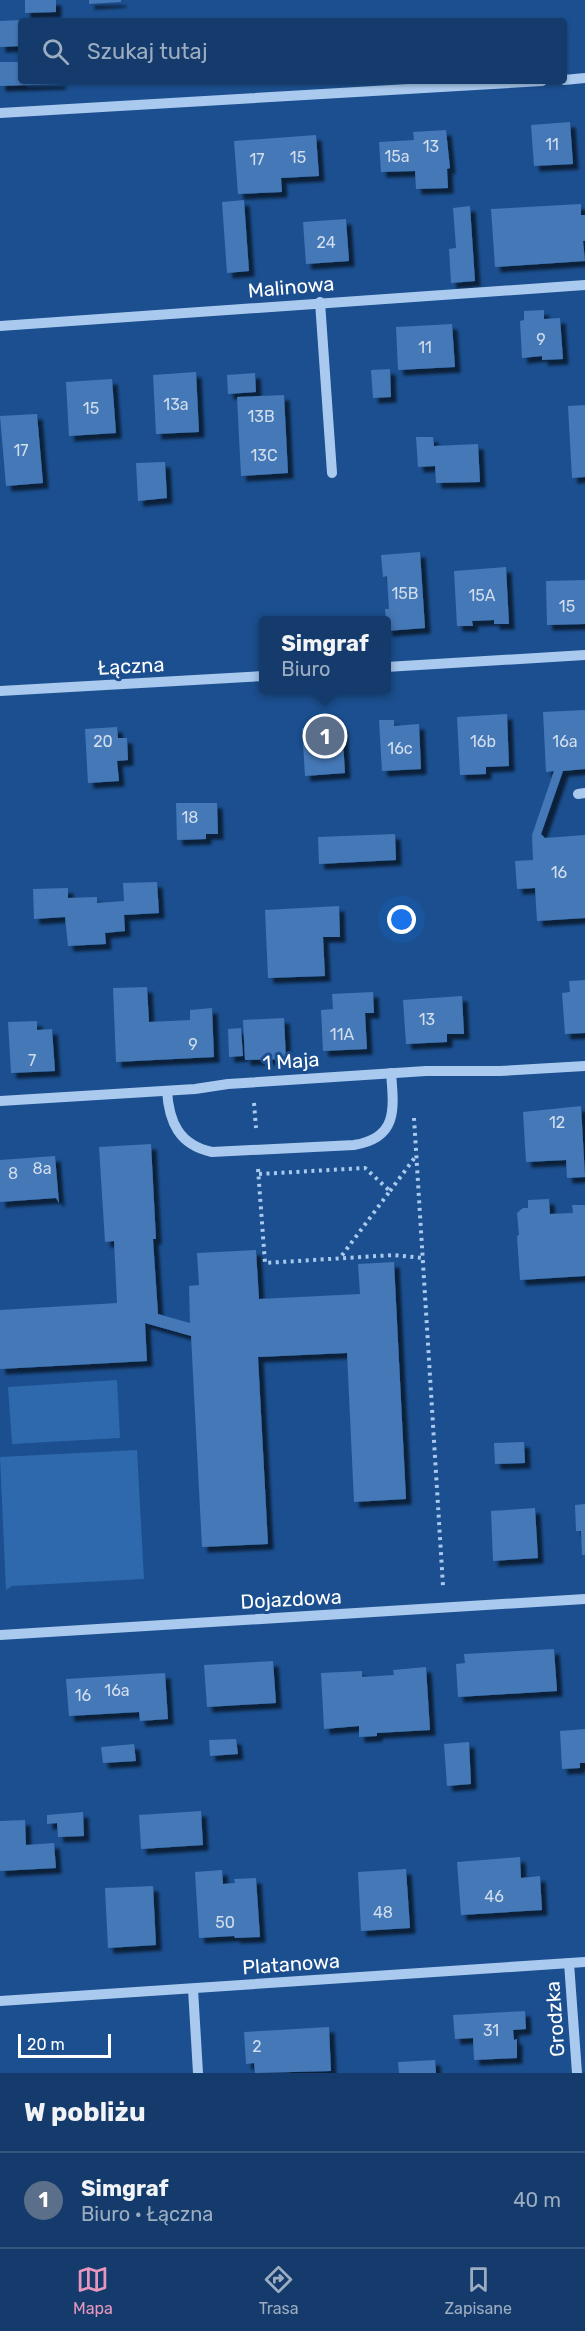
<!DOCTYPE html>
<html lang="pl">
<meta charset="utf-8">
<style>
:root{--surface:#143b6b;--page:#214673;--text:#f1f3f6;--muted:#9dadc1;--line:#33557e;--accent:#e797bd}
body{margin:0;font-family:Rubik,sans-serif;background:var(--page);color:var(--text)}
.scale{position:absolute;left:18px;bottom:15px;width:93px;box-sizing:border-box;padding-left:6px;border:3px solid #fff;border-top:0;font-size:16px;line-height:21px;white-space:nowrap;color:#fff;-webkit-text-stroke:4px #1b4f8f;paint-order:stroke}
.you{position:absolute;left:402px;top:920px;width:21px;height:21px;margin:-15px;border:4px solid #fff;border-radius:50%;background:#1a73e8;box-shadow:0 0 0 9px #1a73e833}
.badge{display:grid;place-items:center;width:39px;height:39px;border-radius:50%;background:var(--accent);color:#fff;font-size:20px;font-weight:700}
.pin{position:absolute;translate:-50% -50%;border:3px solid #fff;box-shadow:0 2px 6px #0006}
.popup{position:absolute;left:259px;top:616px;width:132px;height:78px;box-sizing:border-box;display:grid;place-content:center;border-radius:6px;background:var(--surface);filter:drop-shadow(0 2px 4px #0005);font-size:20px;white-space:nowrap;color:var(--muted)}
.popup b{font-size:22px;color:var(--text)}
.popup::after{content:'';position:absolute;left:50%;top:100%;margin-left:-12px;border:12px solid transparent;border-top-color:var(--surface)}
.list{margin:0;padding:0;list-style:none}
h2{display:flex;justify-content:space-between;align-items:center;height:78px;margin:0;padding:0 24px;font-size:26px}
h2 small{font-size:20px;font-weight:400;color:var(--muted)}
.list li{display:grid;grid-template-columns:39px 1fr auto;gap:18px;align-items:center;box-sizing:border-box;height:96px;padding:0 24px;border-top:2px solid var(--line)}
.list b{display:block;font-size:22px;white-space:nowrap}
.list p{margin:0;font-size:20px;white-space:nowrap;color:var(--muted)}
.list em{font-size:20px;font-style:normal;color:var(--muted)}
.icon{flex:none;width:33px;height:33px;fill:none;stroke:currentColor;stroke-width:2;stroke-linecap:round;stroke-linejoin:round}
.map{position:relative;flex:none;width:585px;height:2073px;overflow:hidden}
.search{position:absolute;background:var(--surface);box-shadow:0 2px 4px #0004;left:18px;right:18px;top:18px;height:66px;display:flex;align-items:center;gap:15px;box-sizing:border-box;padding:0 21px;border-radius:6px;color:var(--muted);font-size:22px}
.sheet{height:174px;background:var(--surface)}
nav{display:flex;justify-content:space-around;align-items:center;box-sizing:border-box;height:84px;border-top:2px solid var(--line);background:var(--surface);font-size:16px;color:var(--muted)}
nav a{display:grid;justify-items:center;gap:3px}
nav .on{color:var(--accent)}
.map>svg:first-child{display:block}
</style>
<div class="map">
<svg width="585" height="2073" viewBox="0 0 585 2073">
<defs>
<filter id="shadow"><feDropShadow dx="5.5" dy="5.5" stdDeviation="1.5" flood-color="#0009"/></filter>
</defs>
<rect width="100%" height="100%" fill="#1b4f8f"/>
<g fill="#2e69ad">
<polygon points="117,1380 120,1438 12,1444 8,1387"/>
<polygon points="137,1450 144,1579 12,1586 6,1590 0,1457"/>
</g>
<g fill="#4478b7" filter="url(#shadow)">
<polygon points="25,0 56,0 56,12 25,13"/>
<polygon points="89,0 121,0 121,2 89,4"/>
<polygon points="21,20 21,46 0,47 0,21"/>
<polygon points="0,62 21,62 21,81 60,81 61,84 0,86"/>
<polygon points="570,122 573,164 534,166 531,125"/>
<polygon points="446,130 450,168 447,169 448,188 416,189 415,171 381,172 379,142 414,140 413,132"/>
<polygon points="316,135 319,176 281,178 282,192 238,194 234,141"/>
<polygon points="244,200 249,271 227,273 222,202"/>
<polygon points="581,204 581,215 585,215 585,241 583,241 585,261 495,267 491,209"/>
<polygon points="470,206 475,281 451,283 449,249 456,248 453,208"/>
<polygon points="346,219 349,261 306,264 303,222"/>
<polygon points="544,310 544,319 560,318 563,359 542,360 542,356 522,358 520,321 524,320 524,311"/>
<polygon points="452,324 455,367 398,370 396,327"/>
<polygon points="390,369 391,397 373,398 371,370"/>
<polygon points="196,372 199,432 156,434 153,375"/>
<polygon points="255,373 256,392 228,394 227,375"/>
<polygon points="112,379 116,433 69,436 66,382"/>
<polygon points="284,395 288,473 241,476 237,397"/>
<polygon points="585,405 585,477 572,478 568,406"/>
<polygon points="37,414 43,483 6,486 0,416"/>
<polygon points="416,437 433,437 434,446 478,444 480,482 436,483 435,466 418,467"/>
<polygon points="165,462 167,498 138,501 136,463"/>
<polygon points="420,552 425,628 387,631 385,609 389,609 387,576 383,577 381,555"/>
<polygon points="506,567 509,624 494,624 494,620 472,621 473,626 457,626 454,571"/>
<polygon points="585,580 585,624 547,625 546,581"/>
<polygon points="585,710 585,769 563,771 541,834 545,838 585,835 585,918 537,921 535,888 517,889 515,861 533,860 532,835 554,771 546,772 543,712"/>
<polygon points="507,714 509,766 486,767 486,774 460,775 457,717"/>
<polygon points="379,720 394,720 394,726 419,724 421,769 382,771"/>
<polygon points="342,726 345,773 305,776 302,728"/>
<polygon points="117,727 118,738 127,738 128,760 117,761 119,781 88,783 85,729"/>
<polygon points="176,803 217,803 218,834 206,834 206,839 177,840"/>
<polygon points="395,834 396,860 319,864 318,837"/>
<polygon points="157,882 159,913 124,915 125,931 105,933 106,944 68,946 65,917 34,919 33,889 68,888 68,898 97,897 97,903 124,901 123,883"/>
<polygon points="339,906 340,937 323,937 325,976 268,978 265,910"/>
<polygon points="585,980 585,1033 565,1034 562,993 570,992 569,981"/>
<polygon points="147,987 149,1022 190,1020 190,1010 212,1008 214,1057 116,1062 113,988"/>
<polygon points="373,992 374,1013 365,1013 367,1049 323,1051 321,1010 333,1009 332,994"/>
<polygon points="462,996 464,1034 447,1034 447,1042 406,1044 403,1000"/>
<polygon points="284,1018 286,1059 245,1060 243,1020"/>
<polygon points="37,1021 37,1030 52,1029 55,1071 11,1073 8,1022"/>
<polygon points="241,1028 243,1056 229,1057 228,1029"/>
<polygon points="581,1106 585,1177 567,1178 566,1160 526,1162 523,1112"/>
<polygon points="151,1144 156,1239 153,1239 158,1314 190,1323 189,1286 199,1285 197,1253 256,1250 259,1299 360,1294 358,1264 394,1262 406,1499 354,1502 347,1353 258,1357 268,1544 202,1547 191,1336 145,1323 147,1361 0,1369 0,1310 117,1303 114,1241 105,1242 99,1147"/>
<polygon points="55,1156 59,1203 56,1198 0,1202 0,1160"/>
<polygon points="549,1199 550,1214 573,1213 572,1205 585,1205 585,1276 520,1280 517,1236 519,1235 517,1213 523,1208 528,1208 528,1200"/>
<polygon points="524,1442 525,1463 495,1464 494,1443"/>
<polygon points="585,1504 585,1555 582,1555 581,1531 576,1531 575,1505"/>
<polygon points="535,1508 538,1558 493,1561 491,1511"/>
<polygon points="554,1649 557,1691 458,1697 456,1664 465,1663 464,1654"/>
<polygon points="273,1661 276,1703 207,1707 204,1665"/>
<polygon points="426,1667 430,1730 377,1733 377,1736 359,1737 359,1726 324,1729 321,1673 362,1671 362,1677 394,1675 393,1670"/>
<polygon points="165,1673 168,1719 140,1721 139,1712 69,1716 66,1679"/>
<polygon points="585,1729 585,1763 580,1763 580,1768 562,1769 560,1731"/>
<polygon points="236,1739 238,1754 210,1756 209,1740"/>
<polygon points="469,1742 471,1784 447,1786 444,1744"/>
<polygon points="134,1744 136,1761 103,1763 101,1747"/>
<polygon points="201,1811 203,1845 141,1849 139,1815"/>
<polygon points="83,1812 84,1836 58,1837 57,1823 47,1824 47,1815"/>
<polygon points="25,1820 26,1845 54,1843 56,1868 0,1871 0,1821"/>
<polygon points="520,1857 521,1878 540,1876 542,1910 461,1915 457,1862"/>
<polygon points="406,1869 410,1928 361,1931 358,1872"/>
<polygon points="222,1870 223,1884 235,1883 234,1879 256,1878 260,1937 235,1938 234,1936 199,1938 195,1872"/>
<polygon points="153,1886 156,1945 108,1948 105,1888"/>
<polygon points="525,2011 526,2029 513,2030 514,2040 517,2039 517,2058 474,2060 473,2038 455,2039 453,2015"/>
<polygon points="329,2027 331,2071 255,2073 254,2063 246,2064 244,2032"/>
<polygon points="435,2060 436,2073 399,2073 398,2062"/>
</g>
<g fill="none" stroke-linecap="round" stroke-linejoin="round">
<g stroke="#a9c9ee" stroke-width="4" stroke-dasharray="3 4.5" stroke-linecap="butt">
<polyline points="254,1103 256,1128"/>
<polyline points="414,1118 443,1586"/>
<polyline points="258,1169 265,1263 394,1255 422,1258"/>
<polyline points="259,1174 365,1168 390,1191 340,1258"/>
<polyline points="390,1191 416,1156"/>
</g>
<g stroke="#a9c9ee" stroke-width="10">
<polyline points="564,80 585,78"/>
<polyline points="0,113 542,81"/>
<polyline points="320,302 332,473"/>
<polyline points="0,326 585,285"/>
<polyline points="386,667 585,655"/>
<polyline points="0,691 264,676"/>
<polyline points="578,794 585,793"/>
<path d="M167,1091C169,1122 179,1145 212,1152L354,1145C398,1138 394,1109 391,1073"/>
<polyline points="0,1101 195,1089 228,1084 426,1071 500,1071 585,1066"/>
<polyline points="0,1635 585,1599"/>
<polyline points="569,1963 577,2073"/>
<polyline points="193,1989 198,2073"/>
<polyline points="0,2001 585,1962"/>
</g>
</g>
<g text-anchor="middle" stroke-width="6" stroke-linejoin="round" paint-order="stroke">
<g font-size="16" fill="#d0dded">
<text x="552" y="150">11</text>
<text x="431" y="152">13</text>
<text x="397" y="162">15a</text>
<text x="298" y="163">15</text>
<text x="257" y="165">17</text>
<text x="326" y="248">24</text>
<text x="541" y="345">9</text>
<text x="425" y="353">11</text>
<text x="176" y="410">13a</text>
<text x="91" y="414">15</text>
<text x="261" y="422">13B</text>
<text x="21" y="456">17</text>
<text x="264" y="461">13C</text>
<text x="405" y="599">15B</text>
<text x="482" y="601">15A</text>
<text x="567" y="612">15</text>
<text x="103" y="747">20</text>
<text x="483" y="747">16b</text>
<text x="565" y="747">16a</text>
<text x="400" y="754">16c</text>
<text x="190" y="823">18</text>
<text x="559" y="878">16</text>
<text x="427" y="1025">13</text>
<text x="342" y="1040">11A</text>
<text x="193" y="1050">9</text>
<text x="32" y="1066">7</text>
<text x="557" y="1128">12</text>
<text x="42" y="1174">8a</text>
<text x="13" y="1179">8</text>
<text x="117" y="1696">16a</text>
<text x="83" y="1701">16</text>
<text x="494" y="1902">46</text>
<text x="383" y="1918">48</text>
<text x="225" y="1928">50</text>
<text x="491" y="2036">31</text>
<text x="257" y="2052">2</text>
</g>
<g font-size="20" fill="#fff" stroke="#1b4f8f">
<text transform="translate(291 287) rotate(-5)" y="7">Malinowa</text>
<text transform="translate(131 666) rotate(-3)" y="7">Łączna</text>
<text transform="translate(291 1061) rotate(-4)" y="7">1 Maja</text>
<text transform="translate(291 1599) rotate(-3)" y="7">Dojazdowa</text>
<text transform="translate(291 1964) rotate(-4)" y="7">Platanowa</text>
<text transform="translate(555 2019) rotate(-94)" y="7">Grodzka</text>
</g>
</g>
</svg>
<div class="scale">20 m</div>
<div class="you"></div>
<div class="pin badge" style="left:325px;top:736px;background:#5c6f8a">1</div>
<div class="popup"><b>Simgraf</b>Biuro</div>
<div class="search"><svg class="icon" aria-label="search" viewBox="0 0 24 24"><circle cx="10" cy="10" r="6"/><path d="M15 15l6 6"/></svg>Szukaj tutaj</div>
</div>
<section class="sheet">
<h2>W pobliżu<small></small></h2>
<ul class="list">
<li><span class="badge" style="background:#5c6f8a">1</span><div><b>Simgraf</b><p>Biuro · Łączna</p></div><em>40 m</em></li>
</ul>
</section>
<nav>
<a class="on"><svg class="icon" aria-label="map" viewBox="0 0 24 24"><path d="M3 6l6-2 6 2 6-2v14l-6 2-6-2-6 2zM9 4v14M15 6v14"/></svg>Mapa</a>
<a><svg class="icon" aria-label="directions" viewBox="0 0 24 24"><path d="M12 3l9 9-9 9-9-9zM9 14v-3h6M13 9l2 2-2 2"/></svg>Trasa</a>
<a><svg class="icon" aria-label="saved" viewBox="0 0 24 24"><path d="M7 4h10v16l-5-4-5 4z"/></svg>Zapisane</a>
</nav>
